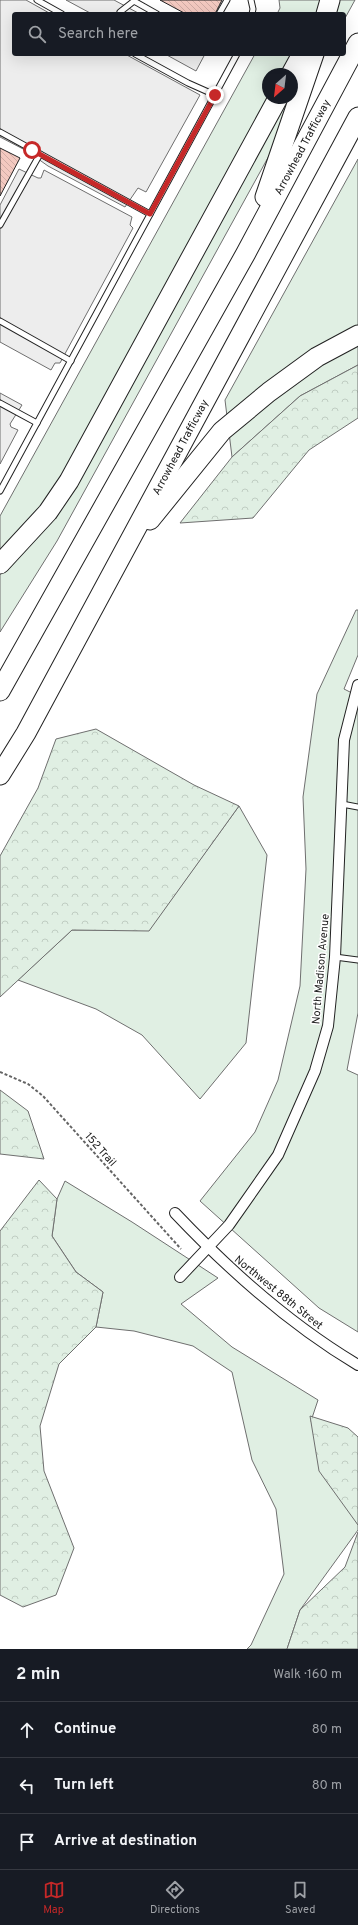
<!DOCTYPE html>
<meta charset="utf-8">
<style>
:root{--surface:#171b24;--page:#242831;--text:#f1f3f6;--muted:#9ea1a6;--line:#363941;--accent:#c62828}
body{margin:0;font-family:Overpass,sans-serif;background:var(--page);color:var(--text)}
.compass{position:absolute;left:262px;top:68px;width:36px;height:36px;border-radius:50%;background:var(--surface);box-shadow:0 4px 16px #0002;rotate:208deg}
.stop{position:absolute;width:12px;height:12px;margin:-9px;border:3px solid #c62828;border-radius:50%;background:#fff}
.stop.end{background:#c62828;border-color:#fff;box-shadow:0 1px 4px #0008}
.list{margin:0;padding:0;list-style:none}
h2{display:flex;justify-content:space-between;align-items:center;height:52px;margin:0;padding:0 16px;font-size:17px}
h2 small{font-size:13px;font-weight:400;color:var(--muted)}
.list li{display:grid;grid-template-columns:26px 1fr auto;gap:12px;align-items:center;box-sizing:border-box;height:56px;padding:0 16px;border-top:1px solid var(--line)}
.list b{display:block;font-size:15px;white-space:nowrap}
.list em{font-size:13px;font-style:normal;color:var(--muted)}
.icon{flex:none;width:22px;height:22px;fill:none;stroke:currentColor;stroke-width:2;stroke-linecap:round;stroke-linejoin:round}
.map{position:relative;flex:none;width:358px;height:1649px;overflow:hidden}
.search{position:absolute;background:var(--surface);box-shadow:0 4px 16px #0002;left:12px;right:12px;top:12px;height:44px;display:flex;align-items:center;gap:10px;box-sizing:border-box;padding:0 14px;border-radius:4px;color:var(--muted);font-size:15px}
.sheet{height:220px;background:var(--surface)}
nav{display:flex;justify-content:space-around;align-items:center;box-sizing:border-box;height:56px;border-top:1px solid var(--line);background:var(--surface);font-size:11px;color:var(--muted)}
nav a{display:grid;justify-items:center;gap:2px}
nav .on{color:var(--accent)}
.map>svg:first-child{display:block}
</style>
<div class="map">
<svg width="358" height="1649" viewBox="0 0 358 1649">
<defs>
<pattern id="forest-crowns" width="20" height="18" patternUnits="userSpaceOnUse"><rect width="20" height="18" fill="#e0efe3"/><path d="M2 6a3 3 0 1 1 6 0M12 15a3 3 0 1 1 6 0" fill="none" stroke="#c0cdc2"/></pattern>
<pattern id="building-back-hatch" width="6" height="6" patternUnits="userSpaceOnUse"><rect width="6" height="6" fill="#f3c9c0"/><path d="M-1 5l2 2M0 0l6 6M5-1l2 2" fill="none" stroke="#d0aca5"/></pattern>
</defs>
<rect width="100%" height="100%" fill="#fff"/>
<g fill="#e0efe3" stroke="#6f6f6f" fill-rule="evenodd">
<polygon points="279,0 355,0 344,20 344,14 277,14 280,8"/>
<path d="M255,54H325L57,541L0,632V516ZM268,74H292V98H268Z"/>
<polygon points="358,159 358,365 300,396 232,457 225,400"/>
<polygon points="356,610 358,610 358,655 344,689 358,696 358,1013 347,1070 358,1075 358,1332 319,1308 200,1201 255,1132 278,1080 300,986 306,869 303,797 317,694"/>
<polygon points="239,806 267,855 246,1043 200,1099 142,1035 96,1009 18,980 72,930 149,930"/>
<polygon points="65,1181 132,1222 218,1278 181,1304 232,1347 318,1400 311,1421 358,1525 358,1530 300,1610 287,1649 247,1649 251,1645 284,1574 276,1509 252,1460 232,1372 193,1346 134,1331 96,1327 103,1292 76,1272 52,1236 57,1199"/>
</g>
<g fill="url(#forest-crowns)" stroke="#6f6f6f">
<polygon points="358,365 358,418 309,450 253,518 180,523 232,457 300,396"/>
<polygon points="96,729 194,785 239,806 149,931 72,930 0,997 0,856 38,788 56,739"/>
<polygon points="0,1090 28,1111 44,1159 0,1154"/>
<polygon points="39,1180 57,1199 52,1236 76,1272 103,1292 96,1327 59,1364 40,1426 44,1471 74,1548 56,1595 23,1607 0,1595 0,1231"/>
<polygon points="310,1416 348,1428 358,1437 358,1525 319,1471"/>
<polygon points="358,1532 358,1649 287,1649 300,1610 345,1567"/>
</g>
<g fill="#ededed" stroke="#6f6f6f">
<polygon points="0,0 26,0 51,14 14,14 14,54 125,54 200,95 146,192 138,188 125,207 48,166 27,151 0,137"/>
<polygon points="66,0 114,0 140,14 92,14"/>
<polygon points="165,54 205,54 196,71"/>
<polygon points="19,169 38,178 41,178 44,170 132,217 130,225 133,228 60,363 55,363 51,370 0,342 0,205"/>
<polygon points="0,393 22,405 10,424 11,427 18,430 0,464"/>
</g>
<g fill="url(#building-back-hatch)" stroke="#222">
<polygon points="160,0 222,0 215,14 186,14"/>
<polygon points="0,148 20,158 0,196"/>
</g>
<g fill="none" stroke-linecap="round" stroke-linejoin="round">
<defs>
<g id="service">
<polyline points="37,0 62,14"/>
<polyline points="251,0 253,9 252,14"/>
<polyline points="120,12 134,1 157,14"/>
<polyline points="219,14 227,0"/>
<polyline points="135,54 188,83 215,95"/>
<polyline points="0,132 150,214"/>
<polyline points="0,225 40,154"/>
<polyline points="0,321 71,361"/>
<polyline points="0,403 37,423"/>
<polyline points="0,491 237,54"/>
<polyline points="342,804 358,807"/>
<polyline points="335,957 358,960"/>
</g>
<g id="minor">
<path d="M175,1213C230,1271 289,1324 358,1365"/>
<polyline points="180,1277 229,1225 278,1155 315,1071 328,1026 335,957 344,740 358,685"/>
</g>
<g id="motorway">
<polyline points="326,14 330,0"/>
<polyline points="291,74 302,54"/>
<polyline points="265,197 314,54"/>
<polyline points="150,520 222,431 269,392 317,357 358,335"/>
<polyline points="0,564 48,512 69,481 278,98"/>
<polyline points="0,691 246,253 358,43"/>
<polyline points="0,775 26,733 358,117"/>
</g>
</defs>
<use href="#service" stroke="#222" stroke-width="7"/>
<use href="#minor" stroke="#222" stroke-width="12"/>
<use href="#motorway" stroke="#222" stroke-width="21"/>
<polyline stroke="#646464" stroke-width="2" stroke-dasharray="3 2" stroke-linecap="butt" points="0,1072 28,1084 43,1096 181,1249"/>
<use href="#service" stroke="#fff" stroke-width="5"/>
<use href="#minor" stroke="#fff" stroke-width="10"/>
<use href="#motorway" stroke="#fff" stroke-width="19"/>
</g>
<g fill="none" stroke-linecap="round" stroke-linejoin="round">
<polyline stroke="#c62828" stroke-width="5" points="32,150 150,214 215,95"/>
</g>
<g text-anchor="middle" stroke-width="3" stroke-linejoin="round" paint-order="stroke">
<g font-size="11" fill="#222" stroke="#fff">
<text transform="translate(302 147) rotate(-62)" y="4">Arrowhead Trafficway</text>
<text transform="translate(180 447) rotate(-62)" y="4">Arrowhead Trafficway</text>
<text transform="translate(320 969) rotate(-85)" y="4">North Madison Avenue</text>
<text transform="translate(101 1149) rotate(48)" y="4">152 Trail</text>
<text transform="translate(279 1292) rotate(39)" y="4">Northwest 88th Street</text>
</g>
</g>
</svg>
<svg class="compass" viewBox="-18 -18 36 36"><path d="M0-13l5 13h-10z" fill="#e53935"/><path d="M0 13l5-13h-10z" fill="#9ea1a6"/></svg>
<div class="stop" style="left:32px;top:150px"></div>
<div class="stop end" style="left:215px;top:95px"></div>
<div class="search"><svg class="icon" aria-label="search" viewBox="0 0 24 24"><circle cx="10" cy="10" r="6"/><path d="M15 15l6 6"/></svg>Search here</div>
</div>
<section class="sheet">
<h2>2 min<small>Walk · 160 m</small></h2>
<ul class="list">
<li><svg class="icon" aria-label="ahead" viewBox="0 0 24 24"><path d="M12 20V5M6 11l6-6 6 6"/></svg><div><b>Continue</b></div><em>80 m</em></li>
<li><svg class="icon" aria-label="left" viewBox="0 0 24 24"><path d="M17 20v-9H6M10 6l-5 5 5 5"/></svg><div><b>Turn left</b></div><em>80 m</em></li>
<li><svg class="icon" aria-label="arrive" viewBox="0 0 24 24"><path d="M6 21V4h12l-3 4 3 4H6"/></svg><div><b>Arrive at destination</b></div></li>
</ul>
</section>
<nav>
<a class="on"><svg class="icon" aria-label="map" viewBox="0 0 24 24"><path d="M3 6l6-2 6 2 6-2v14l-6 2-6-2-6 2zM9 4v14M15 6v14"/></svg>Map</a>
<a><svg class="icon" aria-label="directions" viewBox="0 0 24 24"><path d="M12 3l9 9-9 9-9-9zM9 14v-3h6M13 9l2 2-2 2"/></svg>Directions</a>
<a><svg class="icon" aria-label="saved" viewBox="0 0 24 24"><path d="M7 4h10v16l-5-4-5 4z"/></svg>Saved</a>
</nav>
